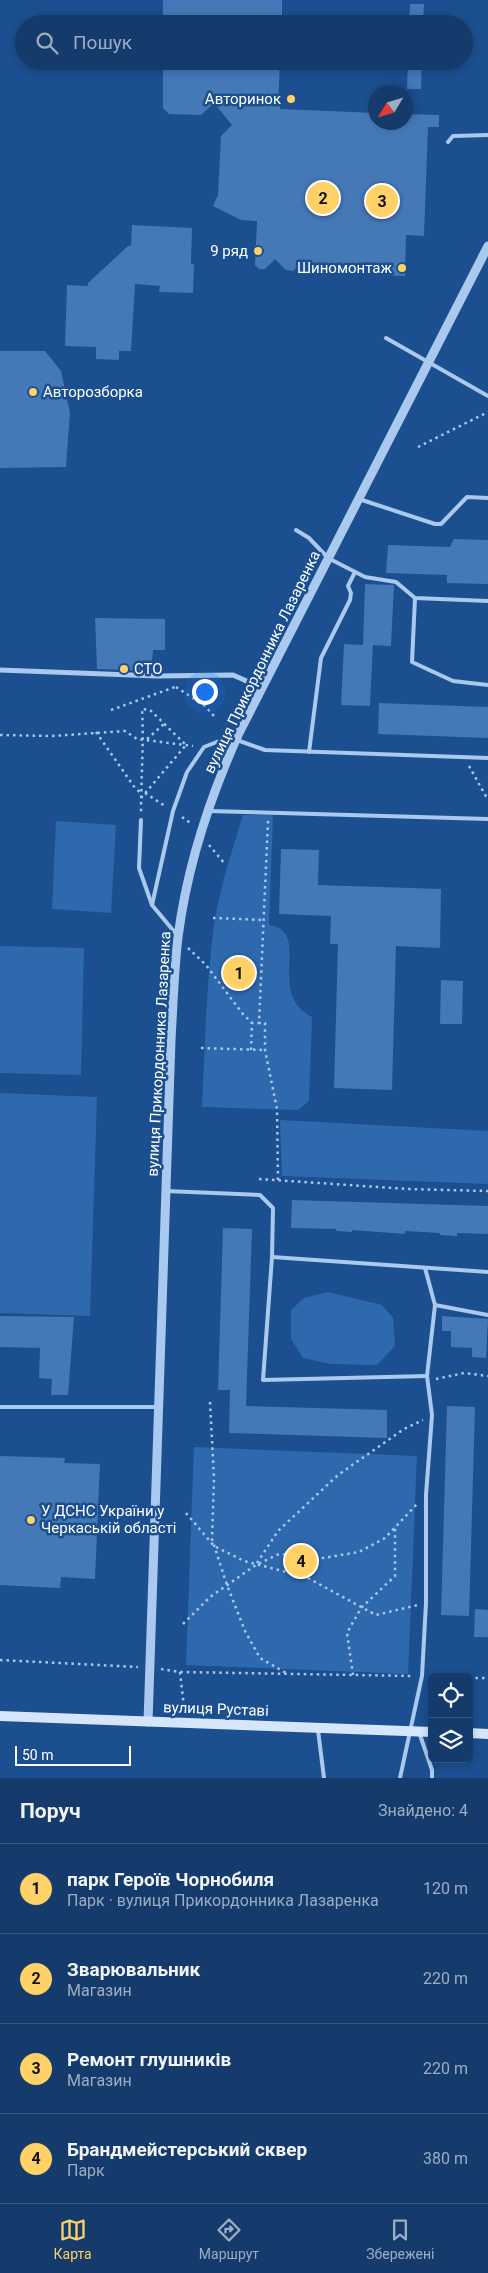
<!DOCTYPE html>
<html lang="uk">
<meta charset="utf-8">
<style>
:root{--surface:#143b6b;--page:#214673;--text:#f1f3f6;--muted:#9dadc1;--line:#33557e;--accent:#ffd166}
body{margin:0;font-family:Roboto,sans-serif;background:var(--page);color:var(--text)}
.controls{position:absolute;right:15px;bottom:15px;display:grid;overflow:hidden;border-radius:8px;box-shadow:0 2px 8px #0003}
.controls button{width:45px;height:45px;display:grid;place-items:center;padding:0;border:0;border-bottom:1px solid var(--line);background:var(--surface);color:var(--text);font:25px sans-serif}
.compass{position:absolute;left:368px;top:85px;width:45px;height:45px;border-radius:50%;background:var(--surface);box-shadow:0 2px 8px #0003;rotate:232deg}
.scale{position:absolute;left:15px;bottom:12px;width:116px;box-sizing:border-box;padding-left:5px;border:2px solid #fff;border-top:0;font-size:14px;line-height:18px;white-space:nowrap;color:#fff;-webkit-text-stroke:4px #1b4f8f;paint-order:stroke}
.you{position:absolute;left:204px;top:691px;width:18px;height:18px;margin:-12px;border:4px solid #fff;border-radius:50%;background:#1a73e8;box-shadow:0 0 0 8px #1a73e833}
.badge{display:grid;place-items:center;width:32px;height:32px;border-radius:50%;background:var(--accent);color:#111;font-size:16px;font-weight:700}
.pin{position:absolute;translate:-50% -50%;border:2px solid #fff;box-shadow:0 1px 5px #0006}
.list{margin:0;padding:0;list-style:none}
h2{display:flex;justify-content:space-between;align-items:center;height:65px;margin:0;padding:0 20px;font-size:21px}
h2 small{font-size:16px;font-weight:400;color:var(--muted)}
.list li{display:grid;grid-template-columns:32px 1fr auto;gap:15px;align-items:center;box-sizing:border-box;height:90px;padding:0 20px;border-top:1px solid var(--line)}
.list b{display:block;font-size:19px;white-space:nowrap}
.list p{margin:0;font-size:16px;white-space:nowrap;color:var(--muted)}
.list em{font-size:16px;font-style:normal;color:var(--muted)}
.icon{flex:none;width:28px;height:28px;fill:none;stroke:currentColor;stroke-width:2;stroke-linecap:round;stroke-linejoin:round}
.map{position:relative;flex:none;width:488px;height:1778px;overflow:hidden}
.search{position:absolute;background:var(--surface);box-shadow:0 2px 8px #0003;left:15px;right:15px;top:15px;height:55px;display:flex;align-items:center;gap:12px;box-sizing:border-box;padding:0 18px;border-radius:28px;color:var(--muted);font-size:19px}
.sheet{height:425px;background:var(--surface)}
nav{display:flex;justify-content:space-around;align-items:center;box-sizing:border-box;height:70px;border-top:1px solid var(--line);background:var(--surface);font-size:14px;color:var(--muted)}
nav a{display:grid;justify-items:center;gap:2px}
nav .on{color:var(--accent)}
.map>svg:first-child{display:block}
</style>
<div class="map">
<svg width="488" height="1778" viewBox="0 0 488 1778">
<rect width="100%" height="100%" fill="#1b4f8f"/>
<g fill="#2e69ad">
<path d="M243,815H273L269,925C313,931 265,994 312,1017L309,1101L298,1110L202,1107C205,1046 206,985 214,925C220,887 232,851 243,815Z"/>
<polygon points="56,821 116,825 111,913 52,909"/>
<polygon points="0,946 84,948 81,1075 0,1073"/>
<polygon points="0,1093 97,1097 90,1316 0,1313"/>
<polygon points="280,1120 488,1131 488,1184 282,1176"/>
<polygon points="328,1292 382,1305 393,1318 395,1346 377,1365 331,1364 303,1358 291,1339 291,1310 304,1298"/>
<polygon points="194,1447 417,1456 408,1674 186,1665"/>
</g>
<g fill="#4478b7">
<rect x="163" y="0" width="119" height="24"/>
<polygon points="410,4 424,4 423,24 409,24"/>
<polygon points="163,61 280,61 278,106 280,106 280,109 376,113 376,122 406,122 406,114 439,115 439,127 428,127 424,236 406,235 405,276 380,275 367,265 355,273 348,273 337,263 326,272 318,272 305,260 293,271 286,270 275,259 265,269 259,269 255,265 257,221 241,220 213,206 218,195 221,136 232,125 214,103 201,115 169,114 163,108"/>
<polygon points="408,61 422,61 421,89 407,89"/>
<polygon points="132,225 192,228 191,264 194,264 193,293 159,292 160,286 135,284 131,351 119,351 119,360 96,359 96,347 65,346 67,285 88,286 88,283 128,246 131,246"/>
<polygon points="0,351 45,351 61,371 70,413 66,467 0,468"/>
<polygon points="454,539 488,540 488,584 447,583 447,575 386,573 388,545 450,547"/>
<polygon points="365,584 394,585 391,646 373,645 370,706 341,705 344,644 363,645"/>
<polygon points="95,618 165,619 165,650 153,650 151,671 97,669"/>
<polygon points="379,703 488,707 488,738 378,734"/>
<polygon points="281,849 319,850 318,885 441,889 440,948 396,946 392,1090 334,1088 338,944 330,944 331,916 279,914"/>
<polygon points="441,980 463,981 462,1024 440,1024"/>
<polygon points="292,1200 488,1206 488,1234 457,1233 457,1236 440,1235 440,1233 405,1231 405,1234 352,1230 352,1232 336,1231 336,1229 291,1228"/>
<polygon points="223,1228 252,1229 246,1406 387,1410 387,1438 229,1433 230,1390 218,1390"/>
<polygon points="0,1316 74,1317 68,1395 51,1395 52,1379 39,1378 40,1348 0,1347"/>
<polygon points="442,1316 488,1319 486,1358 472,1357 472,1348 451,1347 451,1331 442,1331"/>
<polygon points="447,1406 475,1407 469,1616 441,1615"/>
<polygon points="0,1456 65,1458 64,1463 100,1464 95,1579 61,1577 60,1588 0,1585"/>
<polygon points="475,1609 488,1610 488,1637 474,1637"/>
</g>
<g fill="none" stroke-linecap="round" stroke-linejoin="round">
<g stroke="#a9c9ee" stroke-width="2.5" stroke-dasharray="2.5 4" stroke-linecap="butt">
<polyline points="418,447 488,412"/>
<polyline points="176,687 205,706 214,716"/>
<polyline points="111,710 175,687"/>
<polyline points="96,732 135,788 141,793"/>
<polyline points="0,735 52,736 125,731 137,739 193,746"/>
<polyline points="147,739 164,724"/>
<polyline points="469,766 488,800"/>
<polyline points="145,793 165,806"/>
<path d="M141,798L186,745L150,710L142,709C144,744 141,778 141,813"/>
<polyline points="182,817 192,824"/>
<polyline points="268,821 259,1023 265,1023 265,1050 277,1109 278,1180"/>
<polyline points="209,845 225,864"/>
<polyline points="213,918 264,920"/>
<polyline points="188,948 206,965 242,1013 252,1023"/>
<polyline points="201,1048 265,1050"/>
<polyline points="251,1050 252,1023 259,1023"/>
<polyline points="259,1179 408,1189 488,1191"/>
<polyline points="436,1379 464,1373 488,1376"/>
<polyline points="210,1402 214,1478 212,1539 227,1585 245,1631 260,1658 286,1673"/>
<polyline points="186,1513 214,1546 244,1561 306,1577 376,1615 418,1605"/>
<polyline points="257,1563 278,1531 338,1475 404,1429 423,1420"/>
<polyline points="183,1624 210,1597 256,1565 279,1554 323,1558 359,1552 385,1538 417,1504"/>
<polyline points="0,1660 138,1667"/>
<polyline points="161,1669 180,1672 413,1676"/>
<polyline points="180,1672 184,1707"/>
<polyline points="353,1675 347,1633 361,1608 395,1576 395,1526"/>
<polyline points="431,1676 441,1677"/>
<polyline points="469,1678 488,1678"/>
</g>
<g stroke="#a9c9ee" stroke-width="4">
<polyline points="448,142 453,136 488,135"/>
<polyline points="386,338 488,396"/>
<polyline points="359,499 435,524 441,524 467,497 488,498"/>
<polyline points="296,530 309,538 328,558 365,577 396,582 415,598 488,601"/>
<polyline points="415,598 412,662 453,681 488,685"/>
<polyline points="237,740 265,750 488,758"/>
<polyline points="309,752 321,658 350,600 351,593 348,586 355,572"/>
<polyline points="208,811 488,819"/>
<polyline points="141,820 139,868 152,905 177,935"/>
<polyline points="152,905 173,811 187,772 204,747 237,734"/>
<polyline points="166,1191 260,1195 273,1208 272,1257 263,1380 427,1376"/>
<polyline points="272,1257 488,1272"/>
<polyline points="435,1305 488,1315"/>
<polyline points="0,1407 158,1407"/>
<polyline points="318,1730 324,1778"/>
<polyline points="419,1732 432,1770 432,1778"/>
<polyline points="400,1778 422,1676 426,1603 426,1495 432,1415 427,1376 435,1305 425,1268"/>
</g>
<polyline stroke="#a9c9ee" stroke-width="5" points="0,670 157,676 233,675 262,688"/>
<path stroke="#a9c9ee" stroke-width="9" d="M148,1722L171,1040C173,1006 174,971 178,937C187,867 210,797 239,733L488,246"/>
<g stroke="#d6e6fa" stroke-width="10">
<polyline points="0,1716 432,1732"/>
<polyline points="469,1733 488,1734"/>
</g>
</g>
<g fill="#ffd166" stroke="#1b4f8f" stroke-width="2">
<circle cx="291" cy="99" r="5"/>
<circle cx="258" cy="251" r="5"/>
<circle cx="402" cy="268" r="5"/>
<circle cx="33" cy="392" r="5"/>
<circle cx="124" cy="669" r="5"/>
<circle cx="31" cy="1520" r="5"/>
</g>
<g text-anchor="middle" stroke-width="5" stroke-linejoin="round" paint-order="stroke">
<g font-size="15" fill="#fff" stroke="#1b4f8f" text-anchor="end">
<text x="281" y="104">Авторинок</text>
<text x="248" y="256">9 ряд</text>
<text x="392" y="273">Шиномонтаж</text>
<text x="43" y="397" text-anchor="start">Авторозборка</text>
<text x="134" y="674" text-anchor="start">СТО</text>
<text x="41" y="1516" text-anchor="start">У ДСНС України у<tspan x="41" dy="17">Черкаській області</tspan></text>
</g>
<g font-size="15" fill="#fff" stroke="#1b4f8f">
<text transform="translate(262 662) rotate(-64)" y="5">вулиця Прикордонника Лазаренка</text>
<text transform="translate(159 1054) rotate(-87)" y="5">вулиця Прикордонника Лазаренка</text>
<text transform="translate(216 1709) rotate(2)" y="5">вулиця Руставі</text>
</g>
</g>
</svg>
<div class="controls">
<button><svg class="icon" aria-label="locate" viewBox="0 0 24 24"><circle cx="12" cy="12" r="6"/><path d="M12 2v4M12 18v4M2 12h4M18 12h4"/></svg></button>
<button><svg class="icon" aria-label="layers" viewBox="0 0 24 24"><path d="M12 4l9 5-9 5-9-5zM3 14l9 5 9-5"/></svg></button>
</div>
<svg class="compass" viewBox="-18 -18 36 36"><path d="M0-13l5 13h-10z" fill="#e53935"/><path d="M0 13l5-13h-10z" fill="#9dadc1"/></svg>
<div class="scale">50 m</div>
<div class="you"></div>
<div class="pin badge" style="left:239px;top:973px">1</div>
<div class="pin badge" style="left:323px;top:198px">2</div>
<div class="pin badge" style="left:382px;top:201px">3</div>
<div class="pin badge" style="left:301px;top:1561px">4</div>
<div class="search"><svg class="icon" aria-label="search" viewBox="0 0 24 24"><circle cx="10" cy="10" r="6"/><path d="M15 15l6 6"/></svg>Пошук</div>
</div>
<section class="sheet">
<h2>Поруч<small>Знайдено: 4</small></h2>
<ul class="list">
<li><span class="badge">1</span><div><b>парк Героїв Чорнобиля</b><p>Парк · вулиця Прикордонника Лазаренка</p></div><em>120 m</em></li>
<li><span class="badge">2</span><div><b>Зварювальник</b><p>Магазин</p></div><em>220 m</em></li>
<li><span class="badge">3</span><div><b>Ремонт глушників</b><p>Магазин</p></div><em>220 m</em></li>
<li><span class="badge">4</span><div><b>Брандмейстерський сквер</b><p>Парк</p></div><em>380 m</em></li>
</ul>
</section>
<nav>
<a class="on"><svg class="icon" aria-label="map" viewBox="0 0 24 24"><path d="M3 6l6-2 6 2 6-2v14l-6 2-6-2-6 2zM9 4v14M15 6v14"/></svg>Карта</a>
<a><svg class="icon" aria-label="directions" viewBox="0 0 24 24"><path d="M12 3l9 9-9 9-9-9zM9 14v-3h6M13 9l2 2-2 2"/></svg>Маршрут</a>
<a><svg class="icon" aria-label="saved" viewBox="0 0 24 24"><path d="M7 4h10v16l-5-4-5 4z"/></svg>Збережені</a>
</nav>
